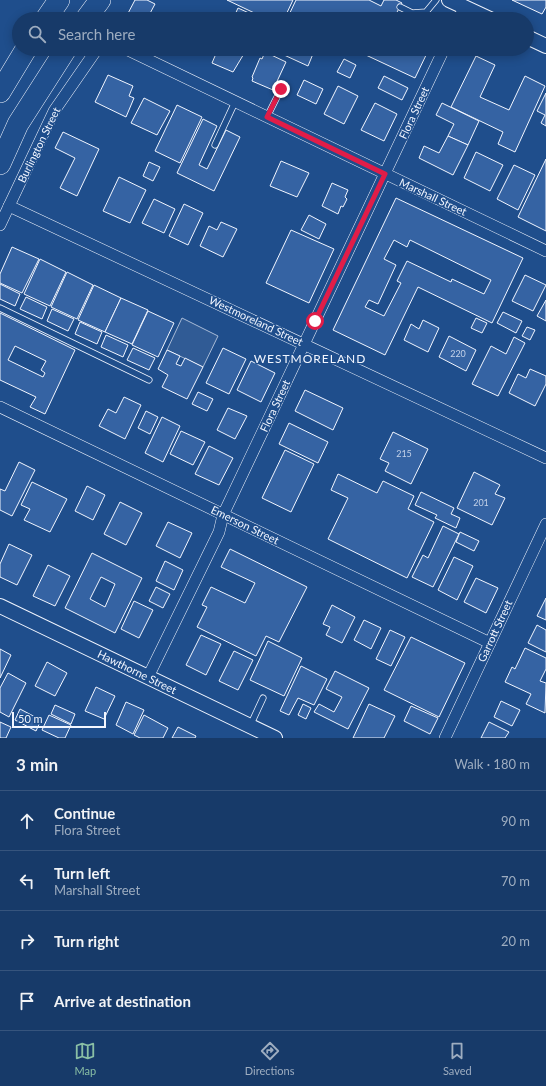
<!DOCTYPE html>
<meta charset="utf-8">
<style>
:root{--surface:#173a69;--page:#244571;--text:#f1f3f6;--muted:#9eadc0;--line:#36547d;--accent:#8abfa5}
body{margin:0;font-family:Lato,sans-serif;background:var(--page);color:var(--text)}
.scale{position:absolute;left:12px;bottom:10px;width:94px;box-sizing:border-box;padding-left:4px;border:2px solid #f2f6ff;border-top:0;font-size:11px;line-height:14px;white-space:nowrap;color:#f2f6ff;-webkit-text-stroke:3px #1f4e8c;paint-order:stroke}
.stop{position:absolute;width:12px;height:12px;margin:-9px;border:3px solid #e11d48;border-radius:50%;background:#fff}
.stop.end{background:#e11d48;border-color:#fff;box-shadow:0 1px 4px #0008}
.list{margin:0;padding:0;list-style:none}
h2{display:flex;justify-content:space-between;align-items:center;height:52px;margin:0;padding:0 16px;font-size:17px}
h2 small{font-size:13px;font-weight:400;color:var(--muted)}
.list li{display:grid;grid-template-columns:26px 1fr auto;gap:12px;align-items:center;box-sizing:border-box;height:60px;padding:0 16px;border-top:1px solid var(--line)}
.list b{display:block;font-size:15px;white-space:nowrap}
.list p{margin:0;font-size:13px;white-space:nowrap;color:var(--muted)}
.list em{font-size:13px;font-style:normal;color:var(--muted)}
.icon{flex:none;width:22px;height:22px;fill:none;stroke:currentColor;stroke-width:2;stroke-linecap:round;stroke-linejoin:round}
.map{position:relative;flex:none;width:546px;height:738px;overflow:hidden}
.search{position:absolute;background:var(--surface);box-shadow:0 2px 10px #0003;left:12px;right:12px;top:12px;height:44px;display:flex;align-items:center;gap:10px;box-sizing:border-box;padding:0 14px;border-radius:22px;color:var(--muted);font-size:15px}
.sheet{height:292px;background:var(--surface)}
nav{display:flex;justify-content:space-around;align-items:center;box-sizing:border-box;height:56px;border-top:1px solid var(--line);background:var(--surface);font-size:11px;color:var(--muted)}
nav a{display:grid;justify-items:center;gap:2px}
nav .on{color:var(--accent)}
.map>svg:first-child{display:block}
</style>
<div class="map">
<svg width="546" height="738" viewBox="0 0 546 738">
<rect width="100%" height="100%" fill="#1f4e8c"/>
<polygon fill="#305b95" stroke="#a8bbd7" points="182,318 218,336 203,367 167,350"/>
<g fill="#3563a3" stroke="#f2f6ff" fill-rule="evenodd">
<polygon points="135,0 147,0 155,4 147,19 125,19"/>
<polygon points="227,0 293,0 284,19 267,19"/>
<polygon points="296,0 369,0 381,6 384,0 396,0 402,3 396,14 406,19 287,19"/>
<polygon points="512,0 546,0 546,7 542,14"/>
<polygon points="238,8 262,19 233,19"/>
<polygon points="218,49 243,49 245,52 233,72 212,63"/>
<polygon points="271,49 315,49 308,66"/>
<polygon points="353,49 429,49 415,78"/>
<polygon points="265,52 286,62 273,90 252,81 253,78 252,77 260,58 262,59"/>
<polygon points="476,56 495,65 480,97 509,110 525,76 545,86 515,152 498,144 503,132 451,107"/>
<polygon points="344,59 356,65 350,78 337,72"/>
<polygon points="108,75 133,86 129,96 134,98 126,117 95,102"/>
<polygon points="384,76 408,88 402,100 378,88"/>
<polygon points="304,80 323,89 316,104 297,95"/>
<polygon points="338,86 358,96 344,124 324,114"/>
<polygon points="546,93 546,126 541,123 545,115 537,111"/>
<polygon points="144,98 170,111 157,135 131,123"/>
<polygon points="375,103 397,114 384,141 361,130"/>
<polygon points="442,103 479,121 468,145 448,136 454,124 436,115"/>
<polygon points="177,105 202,117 180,163 155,151"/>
<polygon points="203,119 217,126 199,165 207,169 226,130 240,137 214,191 177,173"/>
<polygon points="63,132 99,149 77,196 60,188 75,158 55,148"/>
<polygon points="448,136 468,145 453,175 419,158 424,146 439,153"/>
<polygon points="476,152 503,165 490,191 464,178"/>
<polygon points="546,159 546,231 518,217"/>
<polygon points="281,161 309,173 297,197 270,186"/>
<polygon points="149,162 160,167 153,181 143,176"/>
<polygon points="514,165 535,175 518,210 497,199"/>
<polygon points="119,177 146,190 130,223 103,211"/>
<polygon points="332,183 348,190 345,197 347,199 343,207 341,206 338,214 322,206"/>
<path d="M396,198L523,258L492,323L418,287L385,355L333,330ZM394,240L407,247L410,240L491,280L484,294L452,279L451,282L407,261L397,281L401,283L384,316L365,307L369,300L378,304L396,265L384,259Z"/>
<polygon points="154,199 175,209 164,233 142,223"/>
<polygon points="184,204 203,213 188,245 169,236"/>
<polygon points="309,215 326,224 319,239 301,230"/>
<polygon points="221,222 237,229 223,257 200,246 209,226 217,230"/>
<polygon points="291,230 334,249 309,303 266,283"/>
<polygon points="12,247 39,259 22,293 0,283 0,274"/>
<polygon points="40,259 66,272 50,306 24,294"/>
<polygon points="67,272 93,285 77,319 51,307"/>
<polygon points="525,275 546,285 533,311 512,301"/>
<polygon points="0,284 20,294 15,306 0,299"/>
<polygon points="94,285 121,298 105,332 78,320"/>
<polygon points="26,297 47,307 42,319 20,309"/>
<polygon points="121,298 148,310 132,344 105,332"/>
<polygon points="546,300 546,321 537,316"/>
<polygon points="52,309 74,319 68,331 47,321"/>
<polygon points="148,311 174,323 158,357 132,345"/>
<polygon points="503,312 522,321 516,333 497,323"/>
<path d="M0,313L75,350L45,414L30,407L36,397L0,380ZM15,346L46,361L41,370L45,373L43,377L8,360Z"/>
<polygon points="476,318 487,323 482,333 471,328"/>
<polygon points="423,320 439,328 428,352 404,340 411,324 419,329"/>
<polygon points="80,322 102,332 97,344 75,334"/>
<polygon points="527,327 535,330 530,340 522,336"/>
<polygon points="106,335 128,345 123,357 101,347"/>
<polygon points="449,336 476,350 466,371 439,357"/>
<polygon points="514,337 525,343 498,396 472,384 491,346 506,354"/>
<polygon points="133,348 155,358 149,370 127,360"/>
<polygon points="223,348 246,359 229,394 206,383"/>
<polygon points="167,350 180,356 176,364 181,366 185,358 203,367 187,399 162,387 168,375 158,369"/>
<polygon points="251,361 275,373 261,402 237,390"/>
<polygon points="530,369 546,376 546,384 535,406 509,393 518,374 526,378"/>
<polygon points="305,390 343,408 333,430 295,411"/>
<polygon points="198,392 213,399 207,411 192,404"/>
<polygon points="124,397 141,405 125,439 99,426 108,409 116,413"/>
<polygon points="228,408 247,416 235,439 217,430"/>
<polygon points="146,411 158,417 150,434 138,428"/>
<polygon points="162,417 180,426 163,462 145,453"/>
<polygon points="289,423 328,442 318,463 279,444"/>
<polygon points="181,431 205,442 193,465 170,454"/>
<polygon points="393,432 428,449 411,484 385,471 389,463 380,459"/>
<polygon points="209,446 233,458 219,485 195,474"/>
<polygon points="285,450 314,464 291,512 262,498"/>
<polygon points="19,462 35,470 12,516 0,510 0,489 5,491"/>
<polygon points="474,472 500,485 495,494 505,498 492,525 457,508"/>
<polygon points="338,474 377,493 383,481 414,496 408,509 434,522 407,578 328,539 348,498 331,490"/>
<polygon points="32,482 67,499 50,532 24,520 30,509 21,505"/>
<polygon points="87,486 105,495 93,520 75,511"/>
<polygon points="421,492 454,508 451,514 460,518 456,528 435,518 437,515 415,505"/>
<polygon points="120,502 142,513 126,545 104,534"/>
<polygon points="168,522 192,533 180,558 156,546"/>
<polygon points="443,526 459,534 433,587 412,577 423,555 428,558"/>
<polygon points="460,532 479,541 474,551 456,542"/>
<polygon points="9,544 32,555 17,585 0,577 0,564"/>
<polygon points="230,549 307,587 279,642 266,636 256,656 197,627 207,607 202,605 211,587 245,603 255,583 221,567"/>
<path d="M92,553L142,578L115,633L65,608ZM101,577L115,584L105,607L90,599Z"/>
<polygon points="454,557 473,566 457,600 438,590"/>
<polygon points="165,561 183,570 174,590 156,581"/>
<polygon points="48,565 70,576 55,606 33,596"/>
<polygon points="476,578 498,588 486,613 464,602"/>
<polygon points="156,587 170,594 163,608 149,601"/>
<polygon points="546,598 546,620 537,616"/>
<polygon points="134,601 153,610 139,638 121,629"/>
<polygon points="332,605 355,617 342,643 326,635 330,627 323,624"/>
<polygon points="364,620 381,628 371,649 354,640"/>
<polygon points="537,625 546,630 546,652 528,643"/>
<polygon points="390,630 405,637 391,666 376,659"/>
<polygon points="201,635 221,644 206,675 186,665"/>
<polygon points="411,637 465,663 439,717 384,690"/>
<polygon points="268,641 302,658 284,696 250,680"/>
<polygon points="525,648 546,658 546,669 540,681 546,683 545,713 526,704 531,694 505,682 512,667 515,669"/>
<polygon points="0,649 11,655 0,678"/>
<polygon points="234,651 253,660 238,690 219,681"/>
<polygon points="47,662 67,673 55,696 35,686"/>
<polygon points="301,666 327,679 314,705 298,698 289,715 280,711"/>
<polygon points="335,671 369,688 348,729 314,712 319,704 334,712 342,697 326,689"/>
<polygon points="8,673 26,683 9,717 0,712 0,688"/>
<polygon points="96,687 115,696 104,719 85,711"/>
<polygon points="501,701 520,710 512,726 494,717"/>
<polygon points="126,702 144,710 133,734 116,725"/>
<polygon points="303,704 311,708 306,719 298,715"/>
<polygon points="369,704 395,716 384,738 353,738"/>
<polygon points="55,705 75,714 71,724 51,714"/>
<polygon points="411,706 438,718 430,734 404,721"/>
<polygon points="20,709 41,720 36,731 15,720"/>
<polygon points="49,715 71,725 65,738 59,738 42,730"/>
<polygon points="144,715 168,728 163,738 140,738 134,735"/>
<polygon points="0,722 11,727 6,738 0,738"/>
<polygon points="489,722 509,732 505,738 481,738"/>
<polygon points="178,727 196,736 195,738 172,738"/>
</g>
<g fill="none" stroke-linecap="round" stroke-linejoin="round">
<defs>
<g id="service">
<polyline points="400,7 412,13 426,12 436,0"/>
<polyline points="267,117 281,89"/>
<polyline points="215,145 235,102"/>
<polyline points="0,308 149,380"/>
<polyline points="250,726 263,698"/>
</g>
<g id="minor">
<polyline points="459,19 464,7"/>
<polyline points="126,49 546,251"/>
<polyline points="9,206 546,458"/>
<polyline points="0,225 54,111 97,49"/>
<polyline points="0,407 490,643"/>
<polyline points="148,677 219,532 223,515 444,49"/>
<polyline points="445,738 546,524"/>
</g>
<g id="tertiary">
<polyline points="449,0 490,19"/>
<polyline points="527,37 546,46"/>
<polyline points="0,606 275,738"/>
</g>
<g id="motorway">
<polyline points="46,19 59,0"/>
<polyline points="86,19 100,0"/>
<polyline points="0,92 26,49"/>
<polyline points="0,164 18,124 66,49"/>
</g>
</defs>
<use href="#service" stroke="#f2f6ff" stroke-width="7"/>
<use href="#minor" stroke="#f2f6ff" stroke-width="12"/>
<use href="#tertiary" stroke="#f2f6ff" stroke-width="16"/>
<use href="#motorway" stroke="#f2f6ff" stroke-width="22"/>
<use href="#service" stroke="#1f4e8c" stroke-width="5.5"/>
<use href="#minor" stroke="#1f4e8c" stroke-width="11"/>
<use href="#tertiary" stroke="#1f4e8c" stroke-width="14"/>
<use href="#motorway" stroke="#1f4e8c" stroke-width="21"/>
</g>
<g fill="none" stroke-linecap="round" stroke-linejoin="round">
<polyline stroke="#e11d48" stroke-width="5" points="281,89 267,117 385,174 315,321"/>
</g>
<g text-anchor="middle" stroke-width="3" stroke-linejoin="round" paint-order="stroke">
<g font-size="9" fill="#c3d1e8">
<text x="458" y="357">220</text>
<text x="404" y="457">215</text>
<text x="481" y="506">201</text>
</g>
<g font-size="11" fill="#f2f6ff" stroke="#1f4e8c">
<text transform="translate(414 113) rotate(-65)" y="4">Flora Street</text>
<text transform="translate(39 145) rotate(-64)" y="4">Burlington Street</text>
<text transform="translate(433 197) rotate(25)" y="4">Marshall Street</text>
<text transform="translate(256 321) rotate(25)" y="4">Westmoreland Street</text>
<text transform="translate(275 406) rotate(-65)" y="4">Flora Street</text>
<text transform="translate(245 525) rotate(26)" y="4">Emerson Street</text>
<text transform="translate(495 631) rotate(-65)" y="4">Garrott Street</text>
<text transform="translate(137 672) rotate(26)" y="4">Hawthorne Street</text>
</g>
<g font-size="12" letter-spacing="1" fill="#f2f6ff" stroke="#1f4e8c">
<text x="310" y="363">WESTMORELAND</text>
</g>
</g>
</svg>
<div class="scale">50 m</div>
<div class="stop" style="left:315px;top:321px"></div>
<div class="stop end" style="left:281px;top:89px"></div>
<div class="search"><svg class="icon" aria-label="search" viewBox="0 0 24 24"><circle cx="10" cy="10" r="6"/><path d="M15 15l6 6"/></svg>Search here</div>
</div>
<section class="sheet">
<h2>3 min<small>Walk · 180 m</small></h2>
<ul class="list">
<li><svg class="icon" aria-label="ahead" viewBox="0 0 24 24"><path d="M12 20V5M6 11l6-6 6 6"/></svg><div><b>Continue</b><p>Flora Street</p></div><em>90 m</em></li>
<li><svg class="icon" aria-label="left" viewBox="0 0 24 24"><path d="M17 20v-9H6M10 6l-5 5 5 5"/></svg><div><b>Turn left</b><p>Marshall Street</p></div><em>70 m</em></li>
<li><svg class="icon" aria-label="right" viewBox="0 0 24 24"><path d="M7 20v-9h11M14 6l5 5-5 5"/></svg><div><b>Turn right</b></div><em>20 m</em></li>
<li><svg class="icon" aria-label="arrive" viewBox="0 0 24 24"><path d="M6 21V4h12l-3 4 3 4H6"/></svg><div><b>Arrive at destination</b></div></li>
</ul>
</section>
<nav>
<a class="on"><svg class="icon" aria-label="map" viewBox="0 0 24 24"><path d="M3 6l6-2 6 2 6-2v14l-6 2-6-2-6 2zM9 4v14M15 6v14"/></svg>Map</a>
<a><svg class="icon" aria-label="directions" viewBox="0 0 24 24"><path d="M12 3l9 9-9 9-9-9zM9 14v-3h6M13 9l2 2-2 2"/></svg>Directions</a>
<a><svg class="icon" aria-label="saved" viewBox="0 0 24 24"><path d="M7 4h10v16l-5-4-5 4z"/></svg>Saved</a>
</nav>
